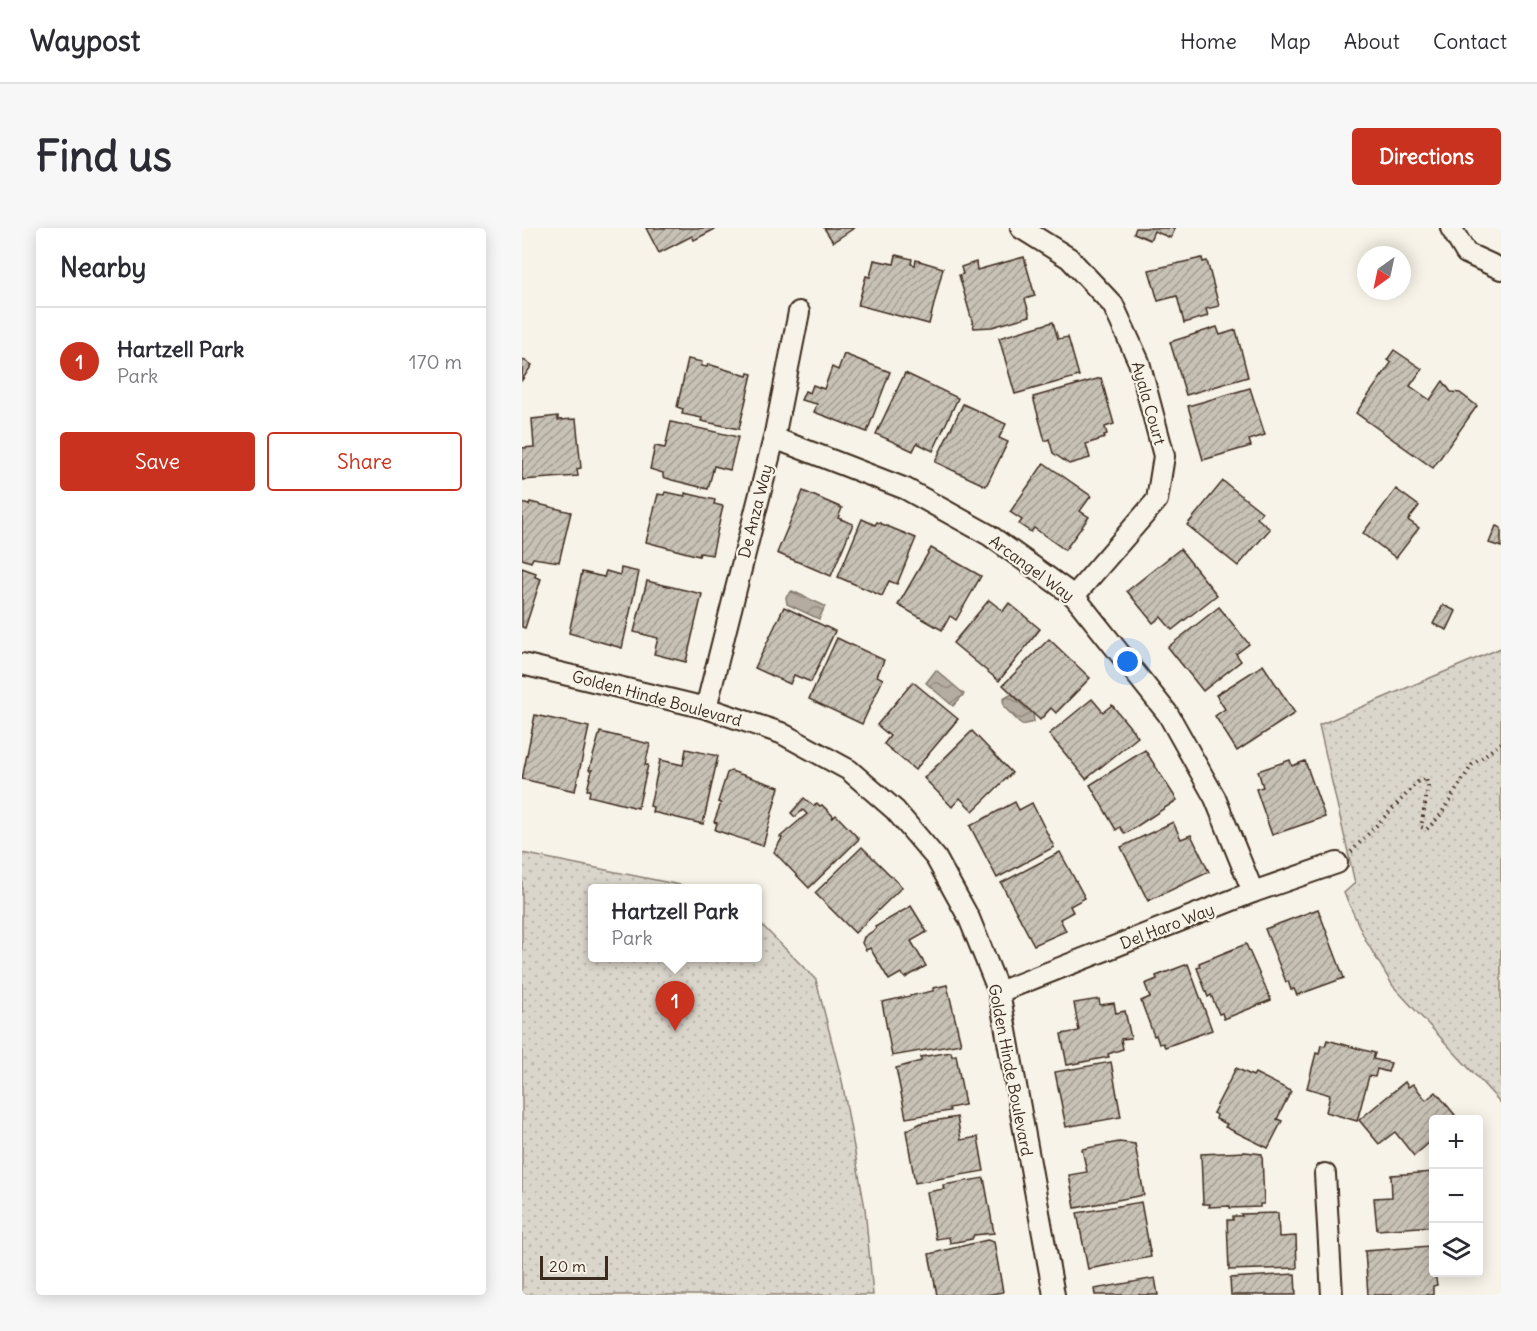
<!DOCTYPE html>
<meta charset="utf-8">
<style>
:root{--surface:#fff;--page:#f7f7f7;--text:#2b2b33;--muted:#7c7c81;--line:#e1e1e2;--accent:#c8321e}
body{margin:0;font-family:Delius,sans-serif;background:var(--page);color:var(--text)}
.controls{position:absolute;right:18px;bottom:18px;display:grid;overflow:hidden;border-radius:6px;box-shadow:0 3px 15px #0003}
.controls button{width:54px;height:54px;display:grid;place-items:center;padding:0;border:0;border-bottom:2px solid var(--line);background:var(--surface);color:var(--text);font:30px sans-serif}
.compass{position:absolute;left:835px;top:18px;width:54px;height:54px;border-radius:50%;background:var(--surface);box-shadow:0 3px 15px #0003;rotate:213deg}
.scale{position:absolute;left:18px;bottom:15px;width:68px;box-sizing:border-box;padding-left:6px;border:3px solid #3b2a1e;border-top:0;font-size:16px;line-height:21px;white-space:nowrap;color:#3b2a1e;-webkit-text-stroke:4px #f7f3e8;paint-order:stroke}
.you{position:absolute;left:606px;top:434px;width:21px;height:21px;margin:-15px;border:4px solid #fff;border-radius:50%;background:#1a73e8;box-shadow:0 0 0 9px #1a73e833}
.badge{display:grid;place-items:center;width:39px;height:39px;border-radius:50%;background:var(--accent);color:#fff;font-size:20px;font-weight:700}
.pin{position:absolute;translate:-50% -50px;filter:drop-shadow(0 2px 3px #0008)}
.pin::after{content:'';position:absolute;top:32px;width:21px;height:18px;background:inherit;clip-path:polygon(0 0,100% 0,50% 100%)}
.popup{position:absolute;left:66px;top:656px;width:174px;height:78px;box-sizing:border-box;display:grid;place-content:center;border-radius:6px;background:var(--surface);filter:drop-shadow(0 2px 4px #0005);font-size:20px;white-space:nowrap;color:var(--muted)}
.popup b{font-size:22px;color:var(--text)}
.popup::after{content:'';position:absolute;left:50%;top:100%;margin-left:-12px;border:12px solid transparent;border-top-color:var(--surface)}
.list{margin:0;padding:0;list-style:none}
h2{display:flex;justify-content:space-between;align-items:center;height:78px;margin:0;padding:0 24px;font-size:26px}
h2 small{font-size:20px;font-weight:400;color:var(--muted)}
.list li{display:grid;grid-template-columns:39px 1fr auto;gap:18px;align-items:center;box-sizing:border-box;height:108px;padding:0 24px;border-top:2px solid var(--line)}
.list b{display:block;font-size:22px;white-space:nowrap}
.list p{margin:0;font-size:20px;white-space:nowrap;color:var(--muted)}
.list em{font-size:20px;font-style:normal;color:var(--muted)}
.actions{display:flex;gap:12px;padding:18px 24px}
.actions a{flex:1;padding:14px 0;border:2px solid var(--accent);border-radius:6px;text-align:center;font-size:21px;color:var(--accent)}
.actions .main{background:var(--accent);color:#fff}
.icon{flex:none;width:33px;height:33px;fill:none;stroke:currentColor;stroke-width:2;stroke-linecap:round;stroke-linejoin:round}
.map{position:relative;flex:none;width:979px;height:1067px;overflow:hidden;border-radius:6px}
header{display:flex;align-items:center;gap:36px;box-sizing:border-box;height:84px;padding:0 30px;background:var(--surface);border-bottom:2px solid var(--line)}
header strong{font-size:28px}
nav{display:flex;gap:33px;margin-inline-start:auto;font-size:21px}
.intro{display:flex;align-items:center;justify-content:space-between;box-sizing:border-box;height:144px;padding:0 36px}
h1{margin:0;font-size:42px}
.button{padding:15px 27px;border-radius:6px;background:var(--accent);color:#fff;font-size:21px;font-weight:700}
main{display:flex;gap:36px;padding:0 36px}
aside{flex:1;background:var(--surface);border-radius:6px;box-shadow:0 3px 15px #0003}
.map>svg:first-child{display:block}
</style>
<header>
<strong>Waypost</strong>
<nav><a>Home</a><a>Map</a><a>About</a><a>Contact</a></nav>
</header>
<div class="intro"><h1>Find us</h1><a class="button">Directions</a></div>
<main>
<aside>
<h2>Nearby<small></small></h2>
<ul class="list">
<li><span class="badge">1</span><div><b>Hartzell Park</b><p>Park</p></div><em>170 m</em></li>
</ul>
<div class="actions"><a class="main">Save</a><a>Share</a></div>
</aside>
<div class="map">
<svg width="979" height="1067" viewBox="0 0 979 1067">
<defs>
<pattern id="park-dots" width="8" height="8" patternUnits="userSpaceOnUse" patternTransform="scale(1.5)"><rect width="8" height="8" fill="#dbd6cb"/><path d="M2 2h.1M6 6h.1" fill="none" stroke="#bdb8ae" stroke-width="1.8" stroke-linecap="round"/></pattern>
<pattern id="water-waves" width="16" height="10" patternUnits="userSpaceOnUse" patternTransform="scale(1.5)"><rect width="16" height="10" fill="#b4aca0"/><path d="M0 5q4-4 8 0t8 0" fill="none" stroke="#948c82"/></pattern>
<pattern id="building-hatch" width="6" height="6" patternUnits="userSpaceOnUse" patternTransform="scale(1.5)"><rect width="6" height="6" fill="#c8c1b6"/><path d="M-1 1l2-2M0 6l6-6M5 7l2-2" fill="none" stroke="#a49d93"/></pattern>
</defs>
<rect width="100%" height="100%" fill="#f7f3e8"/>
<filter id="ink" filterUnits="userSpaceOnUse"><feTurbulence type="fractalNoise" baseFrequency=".0167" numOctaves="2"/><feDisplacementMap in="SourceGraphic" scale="12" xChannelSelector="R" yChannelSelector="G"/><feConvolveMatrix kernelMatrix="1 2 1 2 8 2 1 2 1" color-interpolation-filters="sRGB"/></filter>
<g filter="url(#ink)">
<g fill="url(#park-dots)" stroke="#8b8074" stroke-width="1.5">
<polygon points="979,420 979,875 871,758 844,713 822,665 833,655 797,497"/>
<polygon points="0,625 173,660 70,660 70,730 236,730 236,693 294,752 320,853 343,980 351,1067 0,1067"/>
</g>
<g fill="url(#water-waves)" stroke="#84786c" stroke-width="1.5">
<polygon points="270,363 303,378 297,391 265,376 264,369"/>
<polygon points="414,442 442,466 431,478 404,455"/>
<polygon points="490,466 504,481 511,484 512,494 500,497 482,479 481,471"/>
</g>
<g fill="url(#building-hatch)" stroke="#3b2a1e" stroke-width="1.5">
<polygon points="124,0 195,0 172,12 170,8 137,25"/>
<polygon points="302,0 332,0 311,14"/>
<polygon points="614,0 653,0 649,10 632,3 628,12 612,5"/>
<polygon points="374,27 390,31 389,36 393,37 394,32 421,40 407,96 336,77 344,48 348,49 352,32 372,36"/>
<polygon points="502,29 513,68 503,71 508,88 470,99 452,100 437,47 441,46 439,39 454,34 455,42"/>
<polygon points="680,30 681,34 685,33 697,78 684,81 686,88 662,95 655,68 636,73 627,42"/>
<polygon points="531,94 536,111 546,109 557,148 493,166 477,110"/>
<polygon points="695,99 698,107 714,102 726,149 664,167 648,114"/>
<polygon points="872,122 900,141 888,158 908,172 921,153 929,164 938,165 955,178 911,240 834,185 869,135 865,132"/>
<polygon points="322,126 368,144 345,204 292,184 295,176 279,172 283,163 288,165 291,157 302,161 310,139 316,142"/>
<polygon points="0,131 10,137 0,152"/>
<polygon points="166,131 180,134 179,138 185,139 186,136 225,148 226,145 230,146 217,201 179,193 180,190 160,186 161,181 155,179"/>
<polygon points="383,145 436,170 411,223 395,215 391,223 354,206"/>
<polygon points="579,150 592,196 583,199 585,206 582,207 583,210 564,216 568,230 547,236 531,225 527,211 523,213 511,169"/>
<polygon points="728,160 743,207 727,212 729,218 681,232 666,178"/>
<polygon points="441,176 484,196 477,210 486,214 464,258 413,234"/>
<polygon points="36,188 36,192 54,191 59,240 55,241 56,248 0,252 0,220 12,219 10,191"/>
<polygon points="149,194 216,209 208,242 192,238 186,261 150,252 141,249 141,245 128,241 133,218 143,220"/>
<polygon points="522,235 569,268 558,283 567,289 543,322 512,300 509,304 497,296 500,292 488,284"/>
<polygon points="701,253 740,284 735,290 748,301 716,338 665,297"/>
<polygon points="874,261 897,278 886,292 897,300 874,330 841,305"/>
<polygon points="281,263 320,280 316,290 331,296 309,348 255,325"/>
<polygon points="143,264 163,268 163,265 193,272 192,276 201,278 190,327 178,325 177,328 124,314 136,266 142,267"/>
<polygon points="8,274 49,284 37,334 11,330 9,334 0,331 0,275 7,277"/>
<polygon points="340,291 353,297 355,294 394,310 375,356 367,353 360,368 316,349"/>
<polygon points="974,298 979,300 979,319 967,315"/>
<polygon points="409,320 459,348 434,392 428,388 420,402 376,377"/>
<polygon points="658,321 695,367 650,402 639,389 631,395 605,363"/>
<polygon points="0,340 14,345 13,349 19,351 3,400 0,399"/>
<polygon points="99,340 117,344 100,420 47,405 60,344 82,349 84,343 98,347"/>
<polygon points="125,353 180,366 164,434 132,426 136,410 112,404"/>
<polygon points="467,372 481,383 487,375 518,401 477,453 431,415"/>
<polygon points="921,377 934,383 925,402 911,396"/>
<polygon points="262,379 313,403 289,454 272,447 268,456 233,440"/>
<polygon points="697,379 727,416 714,426 719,433 681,463 646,419"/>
<polygon points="315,410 362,432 355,448 361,451 340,496 287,471"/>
<polygon points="527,411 568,450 534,485 529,480 518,492 481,457"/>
<polygon points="741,437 773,485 715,523 693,488 703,481 694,467"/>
<polygon points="391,454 436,491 393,542 362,516 368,508 355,497"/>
<polygon points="570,471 581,484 590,477 616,509 564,551 527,506"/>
<polygon points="13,487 67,499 53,563 0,551"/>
<polygon points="450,503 490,545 451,583 438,570 430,579 402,550"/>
<polygon points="78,504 128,516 123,537 126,537 116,580 67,568 68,562 65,562 70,542 67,542"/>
<polygon points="164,521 196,528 181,596 130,584 131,579 128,578 138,532 161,537"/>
<polygon points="623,522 655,572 603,606 598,599 594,602 568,557"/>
<polygon points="768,532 770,538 783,533 803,589 750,607 734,561 741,559 736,543"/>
<polygon points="209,543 257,559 241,618 193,602 195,595 192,594 199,575 196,574 205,545"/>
<polygon points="282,570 292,578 295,575 298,578 300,577 311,588 310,591 314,587 337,611 287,660 252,624 260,610 258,609 285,586 281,582 273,589 269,585"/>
<polygon points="493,574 497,582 510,575 532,619 475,650 448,598"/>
<polygon points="651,594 659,611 669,607 687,644 626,673 599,619"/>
<polygon points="340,619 380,659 333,705 293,665"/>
<polygon points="538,624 563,670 548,678 551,684 538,691 544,703 512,717 479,655"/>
<polygon points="389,678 405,704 389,713 404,738 383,750 379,745 367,752 348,720 344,722 340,715 342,709 354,701 353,699"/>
<polygon points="796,681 822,750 775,767 772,761 769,762 766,753 764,754 743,701"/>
<polygon points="724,716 749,772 702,791 700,785 697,786 689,767 686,769 675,740 678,739 677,735"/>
<polygon points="666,736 690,802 643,819 641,815 637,816 634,807 632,808 619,773 628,769 623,756 635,751 634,748"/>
<polygon points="425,757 439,816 370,828 360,774 411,763 411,760"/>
<polygon points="577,771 578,777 592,775 594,785 603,783 609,810 599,811 601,821 586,826 587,829 545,837 539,806 557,803 552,775"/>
<polygon points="805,812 853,825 851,831 869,835 866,844 855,841 853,849 847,848 835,893 804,884 808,867 785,860 794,825 797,826 799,817 803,818"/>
<polygon points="429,824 430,828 434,827 443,877 427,880 428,883 384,890 374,840 399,833 399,829"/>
<polygon points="589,834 599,889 544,899 533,844"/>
<polygon points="714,840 731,848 733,845 769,863 755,891 760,893 746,920 703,899 705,896 694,891 695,887 691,885"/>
<polygon points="883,854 886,859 891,856 904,872 914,864 933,887 928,892 912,892 912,905 908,909 910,912 892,928 873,904 857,916 837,892"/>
<polygon points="435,889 439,912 456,909 462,943 393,955 384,903 399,895"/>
<polygon points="597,914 613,916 622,967 553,980 547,947 565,944 560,921"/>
<polygon points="723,924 740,926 742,976 738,976 738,979 708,980 708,978 687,979 688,976 681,976 679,926"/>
<polygon points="912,944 912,998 855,1002 852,970 870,969 869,947"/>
<polygon points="462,950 472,1005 452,1007 450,1011 428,1015 427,1009 414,1011 405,964 422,961 421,957"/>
<polygon points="619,974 629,1029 566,1041 555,985"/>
<polygon points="756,985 757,1009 774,1008 775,1040 707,1042 705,992 711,992 711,988 720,988 719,986"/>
<polygon points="465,1012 472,1014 481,1064 464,1067 415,1067 407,1026"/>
<polygon points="908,1018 915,1057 911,1058 911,1067 846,1067 843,1023"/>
<polygon points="773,1046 774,1067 709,1067 708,1050"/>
<polygon points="633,1050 636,1067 573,1067 572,1061"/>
</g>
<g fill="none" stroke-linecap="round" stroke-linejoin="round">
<defs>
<g id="minor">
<polyline points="499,0 547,30 591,77 617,134 642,228 635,272 552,368"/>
<polyline points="929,0 944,25 979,41"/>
<polyline points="252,210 384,261 467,307 552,368 646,486 693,570 731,664"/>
<polyline points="0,436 184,480 259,505 327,542 373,582 414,630 447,690 477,764 532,1067"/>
<polyline points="184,480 252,210 277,84"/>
<polyline points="477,764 731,664 815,635"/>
<polyline points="803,946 810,1067"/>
</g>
</defs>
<use href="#minor" stroke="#3b2a1e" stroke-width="24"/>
<polyline stroke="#3b2a1e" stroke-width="4" stroke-dasharray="1.5 4.5" stroke-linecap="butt" points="829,624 896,554 904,550 906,559 899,599 905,601 917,589 950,537 979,515"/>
<use href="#minor" stroke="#f7f3e8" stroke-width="20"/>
</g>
</g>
<g text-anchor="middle" stroke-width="4.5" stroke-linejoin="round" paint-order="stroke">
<g font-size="16" fill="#3b2a1e" stroke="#f7f3e8">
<text transform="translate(627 175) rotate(74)" y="6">Ayala Court</text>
<text transform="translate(233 283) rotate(-76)" y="6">De Anza Way</text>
<text transform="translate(510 340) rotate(36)" y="6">Arcangel Way</text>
<text transform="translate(135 470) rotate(15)" y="6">Golden Hinde Boulevard</text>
<text transform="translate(645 698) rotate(-21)" y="6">Del Haro Way</text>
<text transform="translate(489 842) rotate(79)" y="6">Golden Hinde Boulevard</text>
</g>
</g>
</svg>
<div class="controls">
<button>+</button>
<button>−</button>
<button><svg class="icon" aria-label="layers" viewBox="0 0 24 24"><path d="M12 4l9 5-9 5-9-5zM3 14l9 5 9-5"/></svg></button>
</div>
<svg class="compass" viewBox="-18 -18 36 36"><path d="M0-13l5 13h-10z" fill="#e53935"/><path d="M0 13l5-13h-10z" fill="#7c7c81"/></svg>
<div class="scale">20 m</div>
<div class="you"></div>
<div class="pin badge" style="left:153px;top:803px">1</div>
<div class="popup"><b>Hartzell Park</b>Park</div>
</div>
</main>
